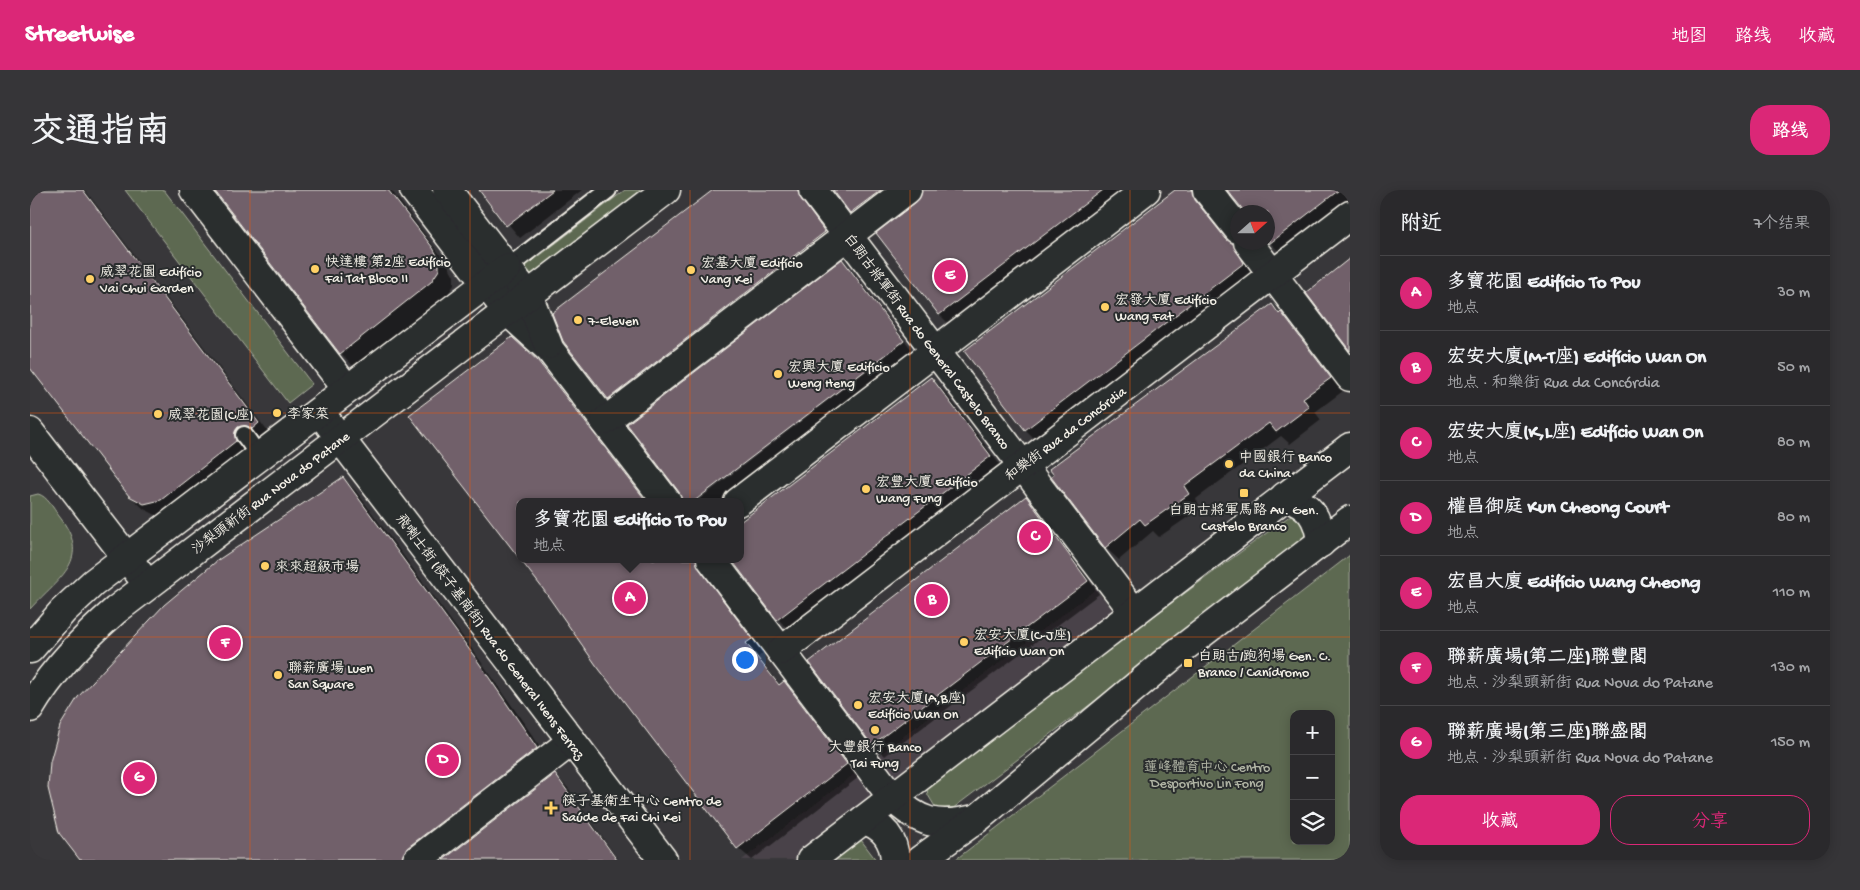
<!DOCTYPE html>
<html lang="zh">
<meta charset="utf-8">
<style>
:root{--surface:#2a292c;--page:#363538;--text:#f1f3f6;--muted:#a5a6a9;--line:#464548;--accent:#db2777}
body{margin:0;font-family:"Gochi Hand","LXGW WenKai TC",sans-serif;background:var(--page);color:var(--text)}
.controls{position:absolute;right:15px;bottom:15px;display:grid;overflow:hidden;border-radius:10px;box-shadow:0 2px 12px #0003}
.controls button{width:45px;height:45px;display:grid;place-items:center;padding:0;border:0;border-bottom:1px solid var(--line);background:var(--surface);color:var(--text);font:25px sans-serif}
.compass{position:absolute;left:1200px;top:15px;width:45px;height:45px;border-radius:50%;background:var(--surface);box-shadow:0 2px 12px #0003;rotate:69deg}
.you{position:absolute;left:714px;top:469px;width:18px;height:18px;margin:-12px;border:4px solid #fff;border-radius:50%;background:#1a73e8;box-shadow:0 0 0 8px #1a73e833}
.badge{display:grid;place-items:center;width:32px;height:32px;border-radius:50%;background:var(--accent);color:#fff;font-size:16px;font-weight:700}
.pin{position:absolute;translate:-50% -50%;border:2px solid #fff;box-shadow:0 1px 5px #0006}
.popup{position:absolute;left:486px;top:308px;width:228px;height:65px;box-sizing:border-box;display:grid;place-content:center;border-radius:10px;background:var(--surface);filter:drop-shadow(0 1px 4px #0005);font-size:16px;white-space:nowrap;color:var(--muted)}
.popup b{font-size:19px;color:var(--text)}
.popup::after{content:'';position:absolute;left:50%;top:100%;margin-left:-10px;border:10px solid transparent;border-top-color:var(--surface)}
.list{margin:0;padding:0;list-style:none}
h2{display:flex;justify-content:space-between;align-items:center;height:65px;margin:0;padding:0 20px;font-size:21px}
h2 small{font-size:16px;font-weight:400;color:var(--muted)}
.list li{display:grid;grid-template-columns:32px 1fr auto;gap:15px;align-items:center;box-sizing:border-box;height:75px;padding:0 20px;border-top:1px solid var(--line)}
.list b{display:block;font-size:19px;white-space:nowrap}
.list p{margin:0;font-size:16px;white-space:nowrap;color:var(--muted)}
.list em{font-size:16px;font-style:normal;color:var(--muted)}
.actions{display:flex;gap:10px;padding:15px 20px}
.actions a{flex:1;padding:11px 0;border:1px solid var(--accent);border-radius:20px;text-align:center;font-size:18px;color:var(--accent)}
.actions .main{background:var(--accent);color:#fff}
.icon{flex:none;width:28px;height:28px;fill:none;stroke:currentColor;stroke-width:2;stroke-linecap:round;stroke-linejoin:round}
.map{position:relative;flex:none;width:1320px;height:670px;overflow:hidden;border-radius:20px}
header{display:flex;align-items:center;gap:30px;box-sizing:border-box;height:70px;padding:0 25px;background:var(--accent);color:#fff}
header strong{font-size:24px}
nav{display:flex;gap:28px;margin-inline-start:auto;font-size:18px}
.intro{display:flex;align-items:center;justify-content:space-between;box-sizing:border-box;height:120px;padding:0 30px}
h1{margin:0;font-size:35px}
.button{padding:12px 22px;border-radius:20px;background:var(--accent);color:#fff;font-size:18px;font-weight:700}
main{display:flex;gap:30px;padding:0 30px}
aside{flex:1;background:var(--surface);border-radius:20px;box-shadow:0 2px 12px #0003}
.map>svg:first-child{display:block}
</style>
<header>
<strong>Streetwise</strong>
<nav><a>地图</a><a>路线</a><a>收藏</a></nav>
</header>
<div class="intro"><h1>交通指南</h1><a class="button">路线</a></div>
<main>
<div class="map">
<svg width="1320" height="670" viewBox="0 0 1320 670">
<rect width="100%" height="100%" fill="#38373a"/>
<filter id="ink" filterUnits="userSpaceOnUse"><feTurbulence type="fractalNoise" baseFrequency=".02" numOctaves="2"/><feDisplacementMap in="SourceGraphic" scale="10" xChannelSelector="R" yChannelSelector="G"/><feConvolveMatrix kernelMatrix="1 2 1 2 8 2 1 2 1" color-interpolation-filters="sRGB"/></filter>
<g filter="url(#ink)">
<polygon fill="#494349" points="1066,399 1086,425 764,670 712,670"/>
<g fill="#5d6951" stroke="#a8ad9c" fill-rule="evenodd">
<polygon points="95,0 134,0 282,194 258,213"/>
<polygon points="595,0 617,0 503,86 498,88 492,81 495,77"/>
<path d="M8,304C17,306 23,318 29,326C63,370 30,386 0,419V306Z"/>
<polygon points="1265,322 1283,346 918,622 907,620 898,605 896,594"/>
<path d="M1320,365V670H925ZM1264,524H1301V651H1264Z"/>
<polygon points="828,646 846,670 796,670"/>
</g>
<g fill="#0007">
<polygon points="0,0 55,0 241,246 221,249 218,264 144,322 128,326 114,319 100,306 0,175"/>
<polygon points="172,0 361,0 418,75 424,86 424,95 416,107 326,179 311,163 186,0"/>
<polygon points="450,0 552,0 490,48"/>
<polygon points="686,0 786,0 779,16 806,54 591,221 579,208"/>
<polygon points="803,0 879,0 833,34"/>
<polygon points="893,0 1101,0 922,137 910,125 848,43 892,7"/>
<polygon points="1147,0 1178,0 1173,15 1176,22 1214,67 1225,85 1007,251 996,240 936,161"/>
<polygon points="1198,0 1320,0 1320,12 1251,64 1238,50 1238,22 1216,22"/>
<polygon points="812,71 825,84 874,149 662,312"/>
<polygon points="1241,116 1264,137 1313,201 1285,222 1291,230 1260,254 1251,246 1166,309 1171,318 1129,347 1123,341 1089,370 1076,358 1023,287"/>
<polygon points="875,151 885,164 693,312 666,312"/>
<polygon points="508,172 521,185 619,312 490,312 490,368 380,225"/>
<polygon points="901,188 914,201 973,279 761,442 748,429 710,369 710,334"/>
<polygon points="313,288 326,301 460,484 520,571 391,670 52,670"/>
<polygon points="996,308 1008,320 1069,404 855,566 843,554 781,472"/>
<polygon points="662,369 669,369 679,379 681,393 734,462 728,467 750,495 754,493 767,505 829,587 722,670 708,658 514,398"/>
<polygon points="525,585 538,598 588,670 415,670"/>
</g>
<g fill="#71606b" stroke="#f4f1e8">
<polygon points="0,0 53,0 229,233 222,239 217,236 208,237 205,242 206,251 131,310 114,314 99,306 0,178"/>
<polygon points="184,0 358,0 403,58 409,69 409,80 401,92 310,164"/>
<polygon points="449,0 523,0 476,36"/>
<polygon points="683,0 768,0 771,9 795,42 578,209 533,151 522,123"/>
<polygon points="803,0 851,0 820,23"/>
<polygon points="892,0 1073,0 909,125 846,43 886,12"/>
<polygon points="1145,0 1162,0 1165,10 1196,49 1203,54 1214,73 995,240 934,161"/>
<polygon points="1197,0 1309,0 1239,54 1238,22 1215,22"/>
<polygon points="1320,68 1320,161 1276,103"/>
<polygon points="812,69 874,151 663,312 652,312 649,302 597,234"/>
<polygon points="1242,114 1249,124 1251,122 1301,188 1273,208 1279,217 1246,242 1239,233 1154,296 1159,304 1115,335 1110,329 1075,358 1021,287 1024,285 1019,279"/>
<polygon points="482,147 508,171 617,312 490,312 490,369 666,369 669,378 722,449 716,453 749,495 754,491 817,574 707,659 566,475 513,399 379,225"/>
<polygon points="901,187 961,266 747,430 701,369 710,369 710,332"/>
<polygon points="313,287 447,470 507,558 377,658 372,670 50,670 29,643 18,598 20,572 30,536 48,507 134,415 188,370"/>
<polygon points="996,306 1058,391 842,555 779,472"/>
<polygon points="525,584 587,670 413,670"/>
</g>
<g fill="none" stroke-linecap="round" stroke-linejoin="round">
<defs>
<g id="lane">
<polyline points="477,78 578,0"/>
<path d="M214,245C221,254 227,260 222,271"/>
</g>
<g id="street">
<polyline points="164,0 317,199"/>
<polyline points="384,0 477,121 520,160 637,312"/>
<polyline points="417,0 498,105 518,155"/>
<polyline points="783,0 1104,422"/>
<polyline points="1177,0 1208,39"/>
<polyline points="1218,52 1320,187"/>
<polyline points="575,231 877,0"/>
<polyline points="0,242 118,395"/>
<polyline points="708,312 1116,0"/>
<polyline points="681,369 862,607"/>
<polyline points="751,461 1320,25"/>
<polyline points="387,670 542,551"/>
</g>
<g id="secondary">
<polyline points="299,234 633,670"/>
<path d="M1255,306C1279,314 1289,327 1291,353"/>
<polyline points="0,459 33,421 63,393 477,78"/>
<path d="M0,518C22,481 54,448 86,420L636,0"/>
<path d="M862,607C889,633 907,638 944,629"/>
<path d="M833,630C853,635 864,649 865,670"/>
<polyline points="781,670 1320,257"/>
<polyline points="890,670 948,628 1140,468 1320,330"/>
</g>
</defs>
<use href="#lane" stroke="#f4f1e8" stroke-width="20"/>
<use href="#street" stroke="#f4f1e8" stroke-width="31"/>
<use href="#secondary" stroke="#f4f1e8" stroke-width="31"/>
<use href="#lane" stroke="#2a2d2e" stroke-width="16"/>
<use href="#street" stroke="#2a2d2e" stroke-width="28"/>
<use href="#secondary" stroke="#2a2d2e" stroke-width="28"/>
</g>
</g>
<path fill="none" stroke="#e8590c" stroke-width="1" stroke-opacity="0.55" d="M220,0V670M440,0V670M660,0V670M880,0V670M1100,0V670M0,223H1320M0,447H1320"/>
<g fill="#ffd166" stroke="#2a2d2e" stroke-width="2">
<circle cx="285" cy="79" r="5"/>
<circle cx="661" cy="80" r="5"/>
<circle cx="60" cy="89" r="5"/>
<circle cx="1075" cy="117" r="5"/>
<circle cx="548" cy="130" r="5"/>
<circle cx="748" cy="184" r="5"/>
<circle cx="247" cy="223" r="5"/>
<circle cx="128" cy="224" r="5"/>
<circle cx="1199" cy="274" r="5"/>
<circle cx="836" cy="299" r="5"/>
<rect x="1209" y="298" width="10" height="10" rx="2.5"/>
<circle cx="235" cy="376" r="5"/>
<circle cx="934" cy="452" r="5"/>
<rect x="1153" y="468" width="10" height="10" rx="2.5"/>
<circle cx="248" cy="485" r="5"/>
<circle cx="828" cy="515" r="5"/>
<circle cx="845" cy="540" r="5"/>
<path d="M518.5 610.5h5v5h5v5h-5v5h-5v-5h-5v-5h5z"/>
</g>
<g text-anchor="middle" stroke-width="4" stroke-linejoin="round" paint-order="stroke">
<g font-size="14" fill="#f4f1e8" stroke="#2a2d2e" text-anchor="start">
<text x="295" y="76">快達樓 第2座 Edifício<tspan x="295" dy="16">Fai Tat Bloco II</tspan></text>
<text x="671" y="77">宏基大廈 Edifício<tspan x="671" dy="16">Vang Kei</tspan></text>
<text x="70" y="86">威翠花園 Edifício<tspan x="70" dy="16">Vai Chui Garden</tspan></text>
<text x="1085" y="114">宏發大廈 Edifício<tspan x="1085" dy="16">Wang Fat</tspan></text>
<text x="558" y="135">7-Eleven</text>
<text x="758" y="181">宏興大廈 Edifício<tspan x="758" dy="16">Weng Heng</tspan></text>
<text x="257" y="228">李家菜</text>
<text x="138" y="229">威翠花園(C座)</text>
<text x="1209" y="271">中國銀行 Banco<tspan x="1209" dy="16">da China</tspan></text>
<text x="846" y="296">宏豐大廈 Edifício<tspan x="846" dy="16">Wang Fung</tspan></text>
<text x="1214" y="324" text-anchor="middle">白朗古將軍馬路 Av. Gen.<tspan x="1214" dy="16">Castelo Branco</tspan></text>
<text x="245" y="381">來來超級市場</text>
<text x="944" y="449">宏安大廈(C-J座)<tspan x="944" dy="16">Edifício Wan On</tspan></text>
<text x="1168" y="470">白朗古/跑狗場 Gen. C.<tspan x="1168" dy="16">Branco / Canídromo</tspan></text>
<text x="258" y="482">聯薪廣場 Luen<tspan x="258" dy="16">San Square</tspan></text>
<text x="838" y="512">宏安大廈(A,B座)<tspan x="838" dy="16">Edifício Wan On</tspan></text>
<text x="845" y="561" text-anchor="middle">大豐銀行 Banco<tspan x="845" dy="16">Tai Fung</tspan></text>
<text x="532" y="615">筷子基衛生中心 Centro de<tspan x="532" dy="16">Saúde de Fai Chi Kei</tspan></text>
</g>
<g font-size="14" fill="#f4f1e8" stroke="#2a2d2e">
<text transform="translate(898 151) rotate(53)" y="5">白朗古將軍街 Rua do General Castelo Branco</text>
<text transform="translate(1035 243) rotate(-37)" y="5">和樂街 Rua da Concórdia</text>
<text transform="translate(240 302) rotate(-37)" y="5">沙梨頭新街 Rua Nova do Patane</text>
<text transform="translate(461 446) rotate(53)" y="5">飛喇士街 (筷子基南街) Rua do General Ivens Ferraz</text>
</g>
<g font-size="14" fill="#b0b4a4" stroke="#2a2d2e">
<text x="1177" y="581">蓮峰體育中心 Centro<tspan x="1177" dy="16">Desportivo Lin Fong</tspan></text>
</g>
</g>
</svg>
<div class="controls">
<button>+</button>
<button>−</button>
<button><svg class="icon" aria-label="layers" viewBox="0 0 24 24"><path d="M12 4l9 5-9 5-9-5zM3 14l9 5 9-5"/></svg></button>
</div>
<svg class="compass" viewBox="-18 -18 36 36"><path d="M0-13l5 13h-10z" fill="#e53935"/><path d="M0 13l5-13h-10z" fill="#a5a6a9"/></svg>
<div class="you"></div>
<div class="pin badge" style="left:600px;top:408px">A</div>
<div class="popup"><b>多寶花園 Edifício To Pou</b>地点</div>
<div class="pin badge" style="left:902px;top:410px">B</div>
<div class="pin badge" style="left:1005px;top:347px">C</div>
<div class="pin badge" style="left:413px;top:570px">D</div>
<div class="pin badge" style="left:920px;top:86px">E</div>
<div class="pin badge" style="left:195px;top:453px">F</div>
<div class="pin badge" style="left:109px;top:588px">G</div>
</div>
<aside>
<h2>附近<small>7个结果</small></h2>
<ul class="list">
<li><span class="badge">A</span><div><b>多寶花園 Edifício To Pou</b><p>地点</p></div><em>30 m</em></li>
<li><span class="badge">B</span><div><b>宏安大廈(M-T座) Edifício Wan On</b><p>地点 · 和樂街 Rua da Concórdia</p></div><em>50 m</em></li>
<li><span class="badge">C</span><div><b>宏安大廈(K,L座) Edifício Wan On</b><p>地点</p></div><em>80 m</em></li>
<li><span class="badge">D</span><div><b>權昌御庭 Kun Cheong Court</b><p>地点</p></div><em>80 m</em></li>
<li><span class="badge">E</span><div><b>宏昌大廈 Edifício Wang Cheong</b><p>地点</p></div><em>110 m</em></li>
<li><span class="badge">F</span><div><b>聯薪廣場(第二座)聯豐閣</b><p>地点 · 沙梨頭新街 Rua Nova do Patane</p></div><em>130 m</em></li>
<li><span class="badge">G</span><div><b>聯薪廣場(第三座)聯盛閣</b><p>地点 · 沙梨頭新街 Rua Nova do Patane</p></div><em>150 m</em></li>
</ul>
<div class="actions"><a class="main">收藏</a><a>分享</a></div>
</aside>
</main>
